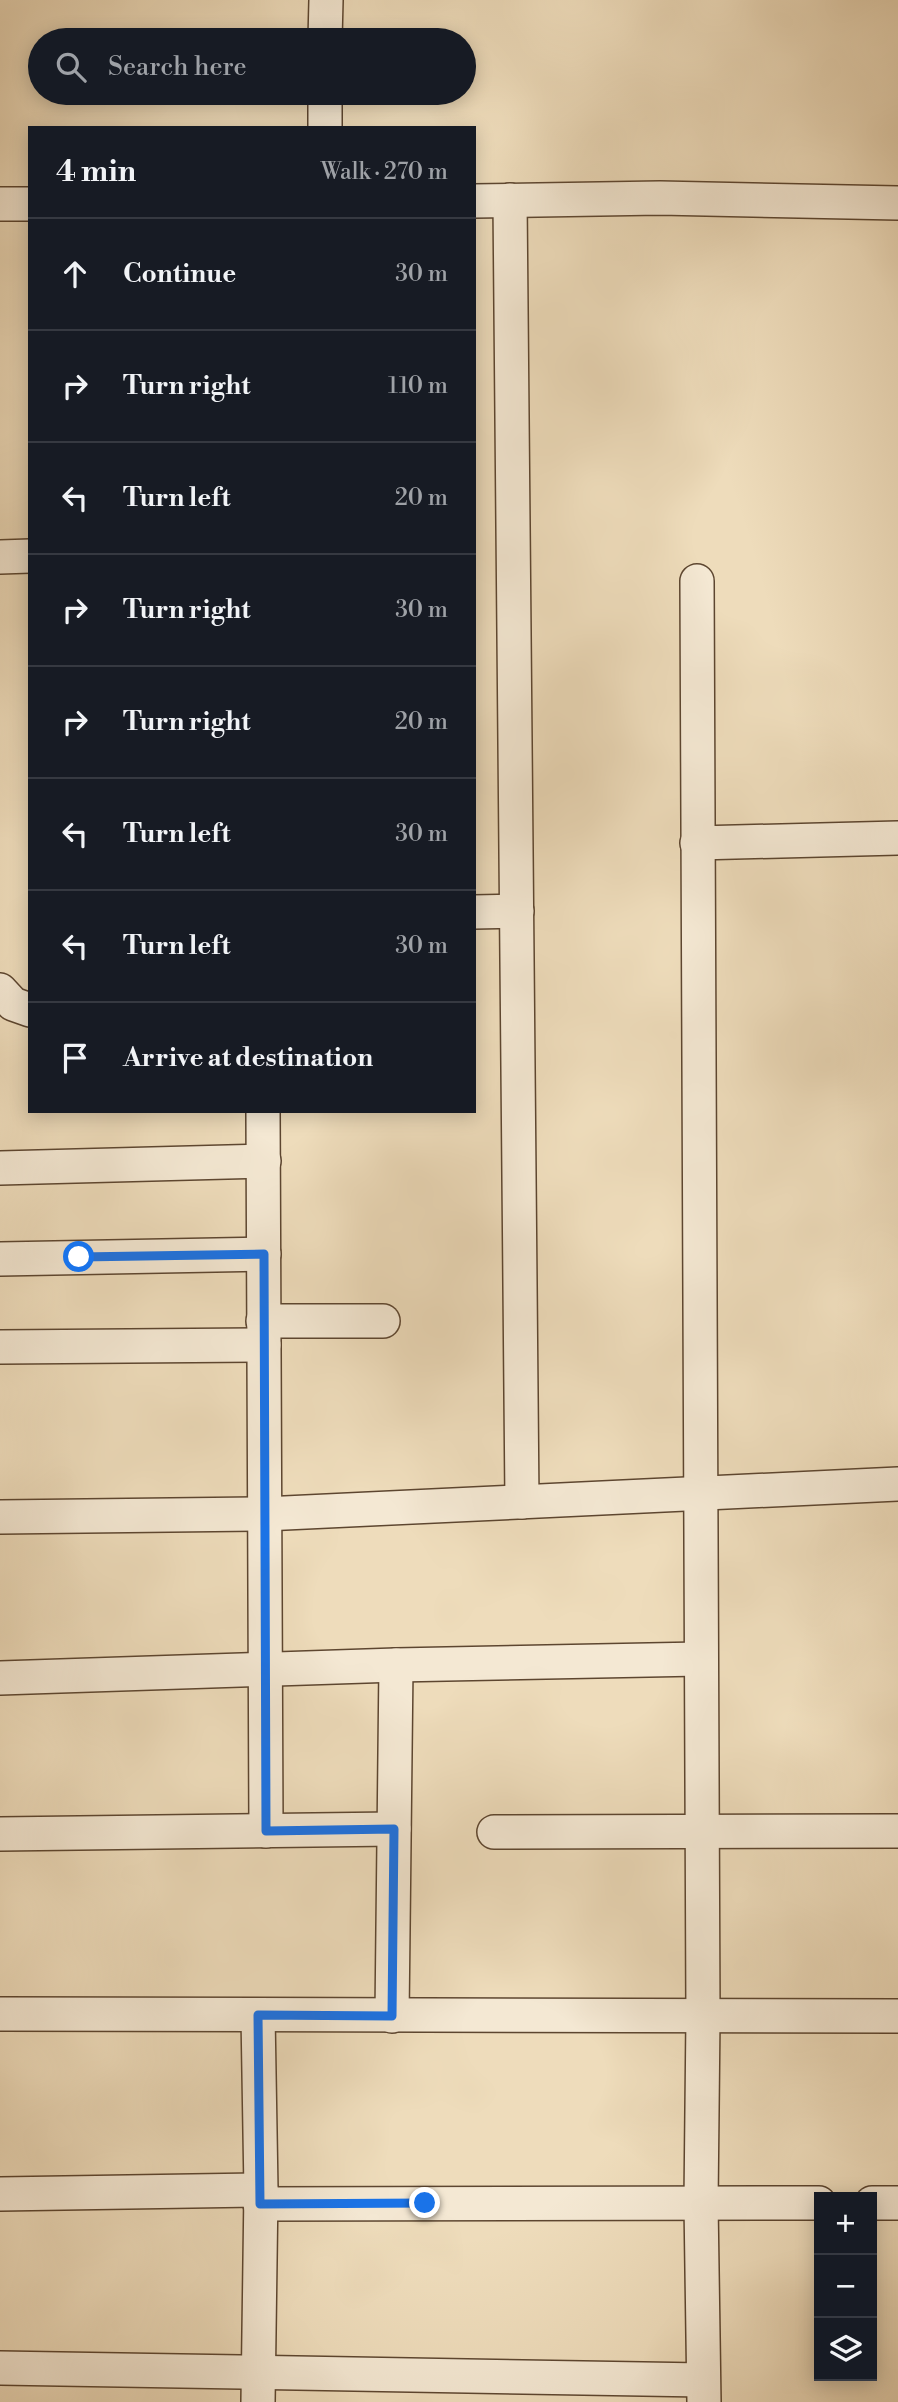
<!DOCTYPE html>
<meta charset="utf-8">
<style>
:root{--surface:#171b24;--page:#20242c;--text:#f1f3f6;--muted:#9ea1a6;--line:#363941}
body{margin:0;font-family:"Libre Bodoni",serif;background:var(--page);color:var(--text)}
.controls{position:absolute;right:21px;bottom:21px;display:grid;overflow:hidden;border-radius:0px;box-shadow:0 4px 18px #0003}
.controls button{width:63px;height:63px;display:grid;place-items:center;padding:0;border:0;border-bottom:2px solid var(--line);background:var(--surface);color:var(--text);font:35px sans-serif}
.stop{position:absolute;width:21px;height:21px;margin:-16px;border:5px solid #1a73e8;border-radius:50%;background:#fff}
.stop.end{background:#1a73e8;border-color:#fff;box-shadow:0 2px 7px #0008}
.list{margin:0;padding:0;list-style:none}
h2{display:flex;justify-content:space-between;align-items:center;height:91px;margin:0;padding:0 28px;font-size:30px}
h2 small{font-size:23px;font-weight:400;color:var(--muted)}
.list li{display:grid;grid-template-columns:46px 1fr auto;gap:21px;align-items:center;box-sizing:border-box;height:112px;padding:0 28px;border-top:2px solid var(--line)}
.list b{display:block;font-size:26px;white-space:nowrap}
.list em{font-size:23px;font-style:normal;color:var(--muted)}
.icon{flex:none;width:38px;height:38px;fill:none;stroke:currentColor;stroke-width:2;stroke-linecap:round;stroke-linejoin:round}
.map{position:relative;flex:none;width:898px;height:2402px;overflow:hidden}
.search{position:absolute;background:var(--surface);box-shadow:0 4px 18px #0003;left:28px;top:28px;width:448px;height:77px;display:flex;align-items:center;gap:18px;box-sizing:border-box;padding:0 24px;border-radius:38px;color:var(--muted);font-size:26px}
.panel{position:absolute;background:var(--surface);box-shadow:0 4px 18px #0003;left:28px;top:126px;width:448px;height:987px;border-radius:0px}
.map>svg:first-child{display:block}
</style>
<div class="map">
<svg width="898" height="2402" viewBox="0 0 898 2402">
<rect width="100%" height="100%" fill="#eedcbb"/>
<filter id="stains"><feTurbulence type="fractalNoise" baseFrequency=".00286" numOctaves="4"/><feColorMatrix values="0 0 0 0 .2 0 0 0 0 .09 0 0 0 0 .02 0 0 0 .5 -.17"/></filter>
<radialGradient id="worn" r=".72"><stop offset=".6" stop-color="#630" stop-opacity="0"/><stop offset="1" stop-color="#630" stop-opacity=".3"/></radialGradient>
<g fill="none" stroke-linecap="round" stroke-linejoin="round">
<defs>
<g id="street">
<polyline points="325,40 326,0"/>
<polyline points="325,128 325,93"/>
<polyline points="510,200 522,1502"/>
<polyline points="474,201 660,198 898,203"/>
<polyline points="0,204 30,204"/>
<polyline points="0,557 30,556"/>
<polyline points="697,581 703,2017 701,2203 704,2402"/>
<polyline points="697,843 898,838"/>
<polyline points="474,912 517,911"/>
<polyline points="0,990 13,1004 30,1010"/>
<polyline points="263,1111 266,1831"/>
<polyline points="0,1168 264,1161"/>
<polyline points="0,1259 264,1254"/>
<polyline points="263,1321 383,1321"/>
<polyline points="0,1347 264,1345"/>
<polyline points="0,1517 264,1514 898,1484"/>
<polyline points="0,1678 396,1665 700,1659"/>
<polyline points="494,1832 898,1831"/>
<polyline points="0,1834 394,1829"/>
<polyline points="0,2014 898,2016"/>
<polyline points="392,2016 396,1665"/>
<polyline points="0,2194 261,2190"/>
<polyline points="872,2203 898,2203"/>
<polyline points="260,2204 819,2203"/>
<polyline points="0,2368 703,2380"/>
<polyline points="258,2402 261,2190 258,2015"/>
</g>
</defs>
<use href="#street" stroke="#5d4630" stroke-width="36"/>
<use href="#street" stroke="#f4e8d3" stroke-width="33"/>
</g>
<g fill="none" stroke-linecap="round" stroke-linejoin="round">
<polyline stroke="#1a73e8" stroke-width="9" points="79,1257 264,1254 266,1831 394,1829 392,2016 258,2015 260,2204 425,2203"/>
</g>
<rect width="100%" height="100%" filter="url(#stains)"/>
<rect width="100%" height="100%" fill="url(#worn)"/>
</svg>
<div class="controls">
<button>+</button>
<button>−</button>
<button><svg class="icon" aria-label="layers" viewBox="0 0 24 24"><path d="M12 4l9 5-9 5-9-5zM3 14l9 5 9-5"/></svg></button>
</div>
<div class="stop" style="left:79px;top:1257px"></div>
<div class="stop end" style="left:425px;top:2203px"></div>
<div class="search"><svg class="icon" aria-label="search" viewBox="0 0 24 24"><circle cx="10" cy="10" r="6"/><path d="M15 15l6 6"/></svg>Search here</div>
<section class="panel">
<h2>4 min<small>Walk · 270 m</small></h2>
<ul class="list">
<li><svg class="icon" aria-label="ahead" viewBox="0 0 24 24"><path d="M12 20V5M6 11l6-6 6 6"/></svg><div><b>Continue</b></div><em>30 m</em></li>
<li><svg class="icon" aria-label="right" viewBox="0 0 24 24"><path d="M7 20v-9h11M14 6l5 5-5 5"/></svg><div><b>Turn right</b></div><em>110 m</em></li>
<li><svg class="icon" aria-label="left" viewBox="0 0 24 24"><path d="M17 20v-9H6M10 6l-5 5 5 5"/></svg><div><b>Turn left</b></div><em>20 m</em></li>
<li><svg class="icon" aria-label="right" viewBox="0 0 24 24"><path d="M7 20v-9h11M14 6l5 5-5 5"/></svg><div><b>Turn right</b></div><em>30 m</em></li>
<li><svg class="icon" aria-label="right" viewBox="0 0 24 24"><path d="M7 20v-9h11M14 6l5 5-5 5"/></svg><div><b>Turn right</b></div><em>20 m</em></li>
<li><svg class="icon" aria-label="left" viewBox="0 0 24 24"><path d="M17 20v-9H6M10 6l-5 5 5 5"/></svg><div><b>Turn left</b></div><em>30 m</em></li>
<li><svg class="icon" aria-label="left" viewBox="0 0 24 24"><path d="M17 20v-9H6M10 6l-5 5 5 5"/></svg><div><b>Turn left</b></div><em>30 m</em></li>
<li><svg class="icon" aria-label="arrive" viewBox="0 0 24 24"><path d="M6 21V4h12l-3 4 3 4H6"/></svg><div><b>Arrive at destination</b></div></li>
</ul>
</section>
</div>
